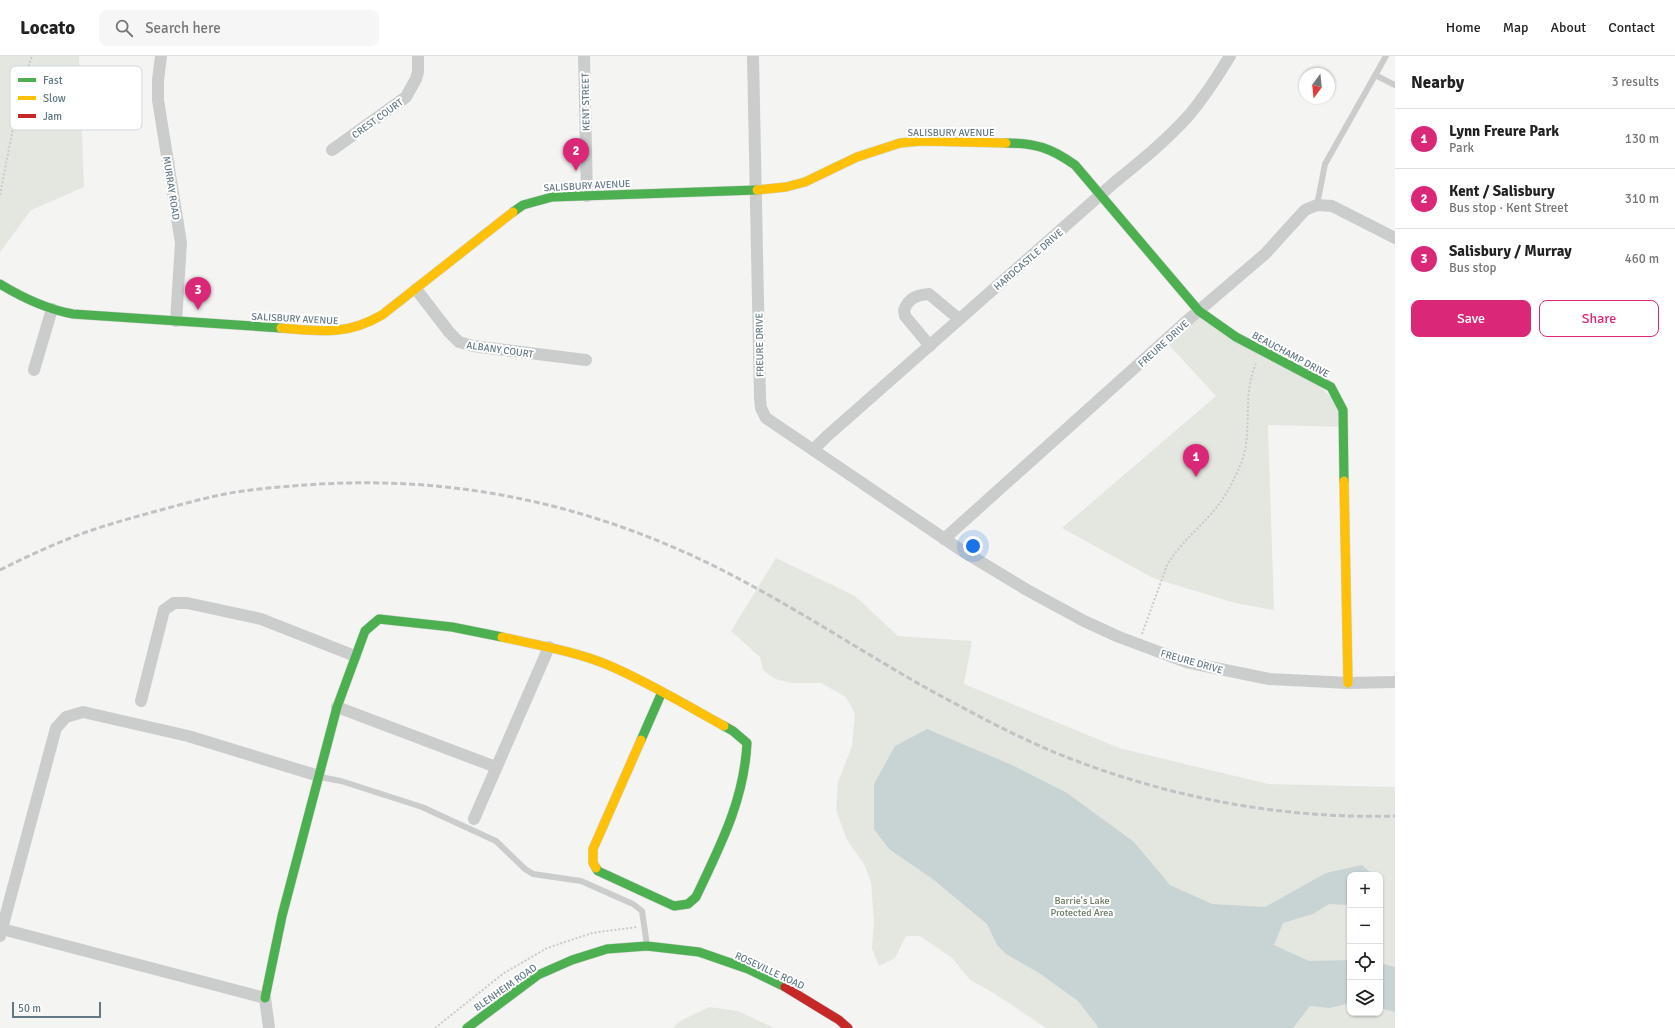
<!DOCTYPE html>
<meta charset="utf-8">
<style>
:root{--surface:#fff;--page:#f6f6f6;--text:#222;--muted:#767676;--line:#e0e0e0;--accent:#db2777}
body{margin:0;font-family:Signika,sans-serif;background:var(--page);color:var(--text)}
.controls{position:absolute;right:12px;bottom:12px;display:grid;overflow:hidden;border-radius:8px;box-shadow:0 1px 3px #0004}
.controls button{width:36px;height:36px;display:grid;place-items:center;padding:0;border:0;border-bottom:1px solid var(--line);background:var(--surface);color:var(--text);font:20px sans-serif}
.compass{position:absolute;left:1299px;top:12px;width:36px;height:36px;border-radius:50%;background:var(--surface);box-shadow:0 1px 3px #0004;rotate:195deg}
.scale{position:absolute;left:12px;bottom:10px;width:89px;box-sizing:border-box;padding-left:4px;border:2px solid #627984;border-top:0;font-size:11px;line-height:14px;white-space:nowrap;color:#627984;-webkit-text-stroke:3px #fff;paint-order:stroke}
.you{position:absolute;left:973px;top:490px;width:14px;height:14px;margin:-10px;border:3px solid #fff;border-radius:50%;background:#1a73e8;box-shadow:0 0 0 6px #1a73e833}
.badge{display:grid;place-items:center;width:26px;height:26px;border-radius:50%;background:var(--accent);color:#fff;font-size:13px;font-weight:700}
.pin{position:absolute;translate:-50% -33px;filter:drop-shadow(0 1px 2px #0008)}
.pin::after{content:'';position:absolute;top:21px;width:14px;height:12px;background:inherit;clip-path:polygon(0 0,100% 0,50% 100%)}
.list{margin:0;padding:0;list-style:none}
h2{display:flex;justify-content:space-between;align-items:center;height:52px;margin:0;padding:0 16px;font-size:17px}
h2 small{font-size:13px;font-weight:400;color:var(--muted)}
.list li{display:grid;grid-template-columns:26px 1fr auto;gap:12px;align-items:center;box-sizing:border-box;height:60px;padding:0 16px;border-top:1px solid var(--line)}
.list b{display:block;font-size:15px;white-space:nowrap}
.list p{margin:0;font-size:13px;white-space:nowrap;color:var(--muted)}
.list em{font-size:13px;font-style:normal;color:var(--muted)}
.actions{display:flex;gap:8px;padding:12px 16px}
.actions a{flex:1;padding:9px 0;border:1px solid var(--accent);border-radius:8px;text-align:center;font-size:14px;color:var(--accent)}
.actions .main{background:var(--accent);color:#fff}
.icon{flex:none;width:22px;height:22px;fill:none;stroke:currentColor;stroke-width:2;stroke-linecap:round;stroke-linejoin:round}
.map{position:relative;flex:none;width:1395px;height:972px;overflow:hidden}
header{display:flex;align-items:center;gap:24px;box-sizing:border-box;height:56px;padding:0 20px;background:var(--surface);border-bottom:1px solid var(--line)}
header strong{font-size:19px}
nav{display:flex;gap:22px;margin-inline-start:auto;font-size:14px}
.search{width:280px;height:36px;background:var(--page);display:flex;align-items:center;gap:10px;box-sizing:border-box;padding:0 14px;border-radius:8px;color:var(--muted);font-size:15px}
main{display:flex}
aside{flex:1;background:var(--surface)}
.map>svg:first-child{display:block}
</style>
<header>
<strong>Locato</strong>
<div class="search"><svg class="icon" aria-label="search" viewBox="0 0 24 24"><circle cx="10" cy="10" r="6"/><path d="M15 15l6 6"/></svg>Search here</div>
<nav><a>Home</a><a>Map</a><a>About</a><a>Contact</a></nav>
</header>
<main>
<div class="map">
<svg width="1395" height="972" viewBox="0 0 1395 972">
<rect width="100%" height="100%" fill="#f4f4f2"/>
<g fill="#e4e7e0" fill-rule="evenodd">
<polygon points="0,0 79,0 84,131 31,154 0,196"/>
<polygon points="1200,257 1317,328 1337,347 1344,371 1268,369 1274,554 1235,547 1153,522 1062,472 1216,340 1166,286"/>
<path d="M776,502L855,540L898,580L972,585L964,628L1119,692L1268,728L1395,731V972H1046L992,936L970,924L952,902L920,880H906L895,902L879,910L872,893L874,865L871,826L864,808L847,784L836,754L838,726L852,690L855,658L846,641L821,627H792L775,623L763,614L760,601L731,575ZM1350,819H1380V957H1350Z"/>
<polygon points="709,951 738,955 774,972 673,972 680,965"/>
</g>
<g fill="#c8d3d4">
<polygon points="927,673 1012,709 1067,737 1134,786 1170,829 1212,848 1265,851 1326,817 1362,809 1373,819 1350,819 1350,849 1329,848 1313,858 1283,867 1274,889 1309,905 1350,904 1350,947 1330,952 1310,950 1293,972 1099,972 1078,945 1039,917 1006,898 997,889 987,868 934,824 889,793 874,773 874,728 895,690"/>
<polygon points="1380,907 1395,911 1395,956 1380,952"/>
</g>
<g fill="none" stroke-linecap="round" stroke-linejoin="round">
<defs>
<g id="fast">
<path d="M1006,87C1036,87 1051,92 1075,109L1199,255L1236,281L1331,331L1343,354L1344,425"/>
<polyline points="513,156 523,149 552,141 757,134"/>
<path d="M0,228C23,242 46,253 73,258L281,272"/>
<polyline points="641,684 662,636"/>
<path d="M596,812L598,815L674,850L688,848L696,841C720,790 744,745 747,687L733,675L724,670"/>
<polyline points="265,942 282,860 337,651 365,575 379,563 452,571 502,581"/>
<polyline points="467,972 538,919 572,904 607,893 647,890 699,896 748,913 785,931"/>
</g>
<g id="slow">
<polyline points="757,134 786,131 805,126 857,101 900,87 922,85 1006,87"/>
<path d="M281,272C320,275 346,280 382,259L513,156"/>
<polyline points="1344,425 1348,627"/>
<path d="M502,581C537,589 574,595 608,609C648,626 686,649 724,670"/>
<polyline points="596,812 593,807 593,793 641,684"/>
</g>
<polyline id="jam" points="785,931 839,964 848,972"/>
</defs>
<use href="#fast" stroke="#d0d2d2" stroke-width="10"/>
<use href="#slow" stroke="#d0d2d2" stroke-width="10"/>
<use href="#jam" stroke="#d0d2d2" stroke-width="10"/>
<g stroke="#cacacb" stroke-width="2" stroke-dasharray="2 2" stroke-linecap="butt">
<polyline points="0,139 21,31 32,0"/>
<path d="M1142,578L1167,509C1179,489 1196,475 1211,458C1225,443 1234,424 1242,405C1253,374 1242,338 1256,308"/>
<polyline points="435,972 504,917 547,892 592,877 637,871"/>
</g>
<g stroke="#cbcdcd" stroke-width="6">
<polyline points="1375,19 1395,29"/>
<polyline points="1317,149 1325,108 1386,0"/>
<polyline points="320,721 341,725 422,751 496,785 525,813 533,818 581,825 633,848 642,855 647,889"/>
</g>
<g stroke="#cbcdcd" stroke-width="12">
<polyline points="161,0 158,24 158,44 181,187 176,265"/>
<polyline points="584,0 587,140"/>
<polyline points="753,0 760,343 761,352 766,362 961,494 1027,534 1084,565 1119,581 1186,606 1269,623 1348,627 1395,626"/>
<polyline points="332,94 406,41 416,23 418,16 418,0"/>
<polyline points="416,233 449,276 459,286 473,290 586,304"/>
<path d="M930,290L905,260L904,254C909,242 916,239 929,238L959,263"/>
<polyline points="34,314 52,253"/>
<path d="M813,394L826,381L1115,126C1141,105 1168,83 1190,58C1205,40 1218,20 1230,0"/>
<polyline points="944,483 1189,263 1265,198 1305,154 1317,149 1332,150 1395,182"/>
<polyline points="141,645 164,554 174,547 187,547 261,563 355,600"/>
<polyline points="337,651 496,711"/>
<polyline points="474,763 549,591"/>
<polyline points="2,873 265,942 269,972"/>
<polyline points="0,880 56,672 66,661 83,656 188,680 319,720"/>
</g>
<use href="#fast" stroke="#4caf50" stroke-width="9"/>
<use href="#slow" stroke="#ffc107" stroke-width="9"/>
<use href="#jam" stroke="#c62828" stroke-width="9"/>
<path stroke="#c0c3c3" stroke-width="3" stroke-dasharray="6 3" stroke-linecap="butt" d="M0,514C22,503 45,492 68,483C95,472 124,464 153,456C176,450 200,443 225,438C251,433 279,431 306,429C452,418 592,448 722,514C793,550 859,594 928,633C978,660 1029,688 1082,707C1182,744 1288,763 1395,760"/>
</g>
<g text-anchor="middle" stroke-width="4" stroke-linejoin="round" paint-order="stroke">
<g font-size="10" fill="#627984" stroke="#fff">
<text transform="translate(585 46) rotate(-91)" y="4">KENT STREET</text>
<text transform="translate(377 62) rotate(-36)" y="4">CREST COURT</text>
<text x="951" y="80">SALISBURY AVENUE</text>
<text transform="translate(587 129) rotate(-3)" y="4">SALISBURY AVENUE</text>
<text transform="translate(172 132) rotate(81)" y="4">MURRAY ROAD</text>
<text transform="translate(1028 203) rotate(-41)" y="4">HARDCASTLE DRIVE</text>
<text transform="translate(295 262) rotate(3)" y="4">SALISBURY AVENUE</text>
<text transform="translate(1163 287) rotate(-42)" y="4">FREURE DRIVE</text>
<text transform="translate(759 289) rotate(-91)" y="4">FREURE DRIVE</text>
<text transform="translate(500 293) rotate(8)" y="4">ALBANY COURT</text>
<text transform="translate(1291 298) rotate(28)" y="4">BEAUCHAMP DRIVE</text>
<text transform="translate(1192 605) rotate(16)" y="4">FREURE DRIVE</text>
<text transform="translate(770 914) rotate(25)" y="4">ROSEVILLE ROAD</text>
<text transform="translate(505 931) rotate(-35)" y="4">BLENHEIM ROAD</text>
</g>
<g font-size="10" fill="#6a7b62" stroke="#fff">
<text x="1082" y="848">Barrie's Lake<tspan x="1082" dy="12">Protected Area</tspan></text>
</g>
</g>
<rect x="10" y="10" width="132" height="64" rx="6" fill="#fff" stroke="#d0d7da" stroke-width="1"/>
<rect x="18" y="22" width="18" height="4" fill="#4caf50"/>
<rect x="18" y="40" width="18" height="4" fill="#ffc107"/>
<rect x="18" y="58" width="18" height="4" fill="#c62828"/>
<g font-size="11" fill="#627984">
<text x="43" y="28">Fast</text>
<text x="43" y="46">Slow</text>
<text x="43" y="64">Jam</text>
</g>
</svg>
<div class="controls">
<button>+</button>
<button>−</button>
<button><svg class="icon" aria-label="locate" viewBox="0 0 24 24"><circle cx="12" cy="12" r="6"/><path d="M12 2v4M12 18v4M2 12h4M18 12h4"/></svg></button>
<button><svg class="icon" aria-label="layers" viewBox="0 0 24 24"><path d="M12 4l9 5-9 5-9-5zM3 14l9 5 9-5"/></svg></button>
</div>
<svg class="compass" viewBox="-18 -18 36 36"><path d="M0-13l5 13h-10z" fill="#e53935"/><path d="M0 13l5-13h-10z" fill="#767676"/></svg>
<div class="scale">50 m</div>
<div class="you"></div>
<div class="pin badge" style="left:1196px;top:421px">1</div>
<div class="pin badge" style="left:576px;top:115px">2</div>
<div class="pin badge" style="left:198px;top:254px">3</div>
</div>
<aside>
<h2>Nearby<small>3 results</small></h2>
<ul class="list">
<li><span class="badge">1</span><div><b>Lynn Freure Park</b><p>Park</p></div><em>130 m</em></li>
<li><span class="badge">2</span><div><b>Kent / Salisbury</b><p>Bus stop · Kent Street</p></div><em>310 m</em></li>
<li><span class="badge">3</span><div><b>Salisbury / Murray</b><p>Bus stop</p></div><em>460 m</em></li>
</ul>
<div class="actions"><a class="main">Save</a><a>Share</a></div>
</aside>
</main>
